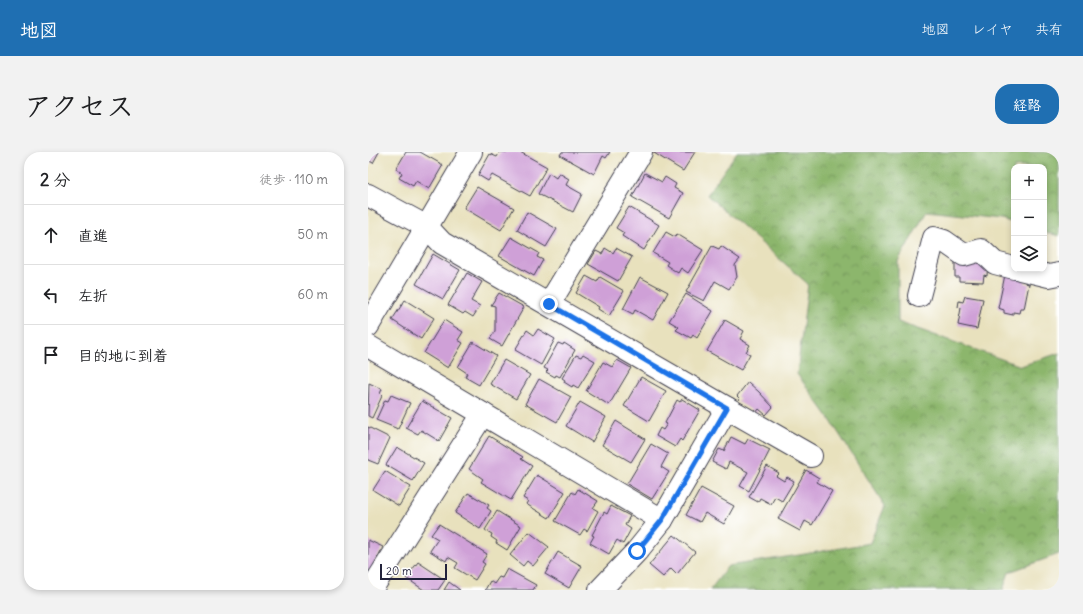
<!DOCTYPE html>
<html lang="ja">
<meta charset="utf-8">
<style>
:root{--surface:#fff;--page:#f2f2f2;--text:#202124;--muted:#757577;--line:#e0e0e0;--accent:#1f6fb2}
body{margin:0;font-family:Delius,"Klee One",sans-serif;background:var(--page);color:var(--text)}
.controls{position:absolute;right:12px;top:12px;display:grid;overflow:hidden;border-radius:8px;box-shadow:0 2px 6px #0003}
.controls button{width:36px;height:36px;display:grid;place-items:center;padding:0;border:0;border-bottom:1px solid var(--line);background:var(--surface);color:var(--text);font:20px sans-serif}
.scale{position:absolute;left:12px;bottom:10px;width:67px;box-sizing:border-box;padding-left:4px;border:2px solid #22223b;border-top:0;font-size:11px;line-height:14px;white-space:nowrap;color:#22223b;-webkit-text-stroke:3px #fff;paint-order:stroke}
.stop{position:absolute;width:12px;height:12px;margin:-9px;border:3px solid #1a73e8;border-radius:50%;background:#fff}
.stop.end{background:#1a73e8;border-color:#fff;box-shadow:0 1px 4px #0008}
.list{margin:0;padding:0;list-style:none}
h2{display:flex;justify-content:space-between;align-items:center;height:52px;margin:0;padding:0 16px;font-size:17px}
h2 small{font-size:13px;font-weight:400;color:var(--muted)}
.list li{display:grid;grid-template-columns:26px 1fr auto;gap:12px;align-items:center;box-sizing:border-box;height:60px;padding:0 16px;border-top:1px solid var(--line)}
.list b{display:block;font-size:15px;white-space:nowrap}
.list em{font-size:13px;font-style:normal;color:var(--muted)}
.icon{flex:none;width:22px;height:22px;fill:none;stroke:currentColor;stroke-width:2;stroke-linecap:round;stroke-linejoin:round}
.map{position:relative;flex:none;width:691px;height:438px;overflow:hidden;border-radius:16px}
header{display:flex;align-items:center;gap:24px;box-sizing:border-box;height:56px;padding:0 20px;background:var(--accent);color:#fff}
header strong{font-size:19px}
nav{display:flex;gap:22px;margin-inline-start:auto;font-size:14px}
.intro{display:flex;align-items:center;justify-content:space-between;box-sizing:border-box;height:96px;padding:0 24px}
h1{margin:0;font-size:28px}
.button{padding:10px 18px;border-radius:16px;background:var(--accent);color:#fff;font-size:14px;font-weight:700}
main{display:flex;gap:24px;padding:0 24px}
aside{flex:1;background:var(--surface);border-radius:16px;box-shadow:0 2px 6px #0003}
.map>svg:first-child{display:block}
</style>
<header>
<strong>地図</strong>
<nav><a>地図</a><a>レイヤ</a><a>共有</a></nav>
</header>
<div class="intro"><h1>アクセス</h1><a class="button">経路</a></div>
<main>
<aside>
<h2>2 分<small>徒歩 · 110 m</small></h2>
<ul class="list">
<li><svg class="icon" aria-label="ahead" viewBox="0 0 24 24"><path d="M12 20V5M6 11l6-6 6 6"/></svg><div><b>直進</b></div><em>50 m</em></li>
<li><svg class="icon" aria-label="left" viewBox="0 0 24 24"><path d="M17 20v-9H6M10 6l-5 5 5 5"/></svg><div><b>左折</b></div><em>60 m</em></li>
<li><svg class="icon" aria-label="arrive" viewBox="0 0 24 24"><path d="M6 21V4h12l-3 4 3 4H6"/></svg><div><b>目的地に到着</b></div></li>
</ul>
</aside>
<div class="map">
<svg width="691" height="438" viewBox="0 0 691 438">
<defs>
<pattern id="forest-crowns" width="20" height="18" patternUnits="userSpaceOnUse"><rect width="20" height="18" fill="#8cb66c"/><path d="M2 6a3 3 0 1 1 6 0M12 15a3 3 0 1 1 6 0" fill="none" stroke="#72945a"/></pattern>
</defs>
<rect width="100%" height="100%" fill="#fff"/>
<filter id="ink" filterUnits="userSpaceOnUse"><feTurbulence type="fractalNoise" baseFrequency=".025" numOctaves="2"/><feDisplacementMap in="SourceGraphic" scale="8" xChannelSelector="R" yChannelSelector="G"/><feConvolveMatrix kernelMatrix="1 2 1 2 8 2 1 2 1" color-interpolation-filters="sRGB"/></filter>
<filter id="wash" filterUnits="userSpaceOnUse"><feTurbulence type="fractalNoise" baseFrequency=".012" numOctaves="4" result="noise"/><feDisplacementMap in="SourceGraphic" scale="16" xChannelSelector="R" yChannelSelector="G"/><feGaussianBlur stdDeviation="0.9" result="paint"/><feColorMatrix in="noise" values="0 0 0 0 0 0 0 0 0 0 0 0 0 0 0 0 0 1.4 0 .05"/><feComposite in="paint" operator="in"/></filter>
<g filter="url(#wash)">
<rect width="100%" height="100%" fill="#e8e1bd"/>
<polygon fill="url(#forest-crowns)" stroke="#576c54" points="369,0 691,0 691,84 676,80 676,15 646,15 646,71 633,67 559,59 530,109 530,170 653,214 691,201 691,402 641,420 635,438 342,438 360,414 431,403 502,391 517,354 461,266 429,222 440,132 339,43"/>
<g id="blocks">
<g fill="#cfa0d7">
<polygon points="0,0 11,0 5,11 0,8"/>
<polygon points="38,0 52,0 75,13 61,37 48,29 45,34 31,26 34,21 28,17"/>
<polygon points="132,0 152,0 179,15 162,44 124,23 120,29 110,23 122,2 129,5"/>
<polygon points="194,0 242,0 238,6 235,4 226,22 192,3"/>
<polygon points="286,0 327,0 315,19 286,1"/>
<polygon points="181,21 188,26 191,21 201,27 198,33 214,42 205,60 170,42"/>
<polygon points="277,21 294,30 297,25 308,32 306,36 315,41 301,66 264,45"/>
<polygon points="109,35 146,56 133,78 96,56"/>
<polygon points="261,55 291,73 276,98 254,84 256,81 248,76"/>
<polygon points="159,60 189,77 178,95 149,78"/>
<polygon points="298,80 307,85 309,82 335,98 320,121 313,116 310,121 298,113 300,110 285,101"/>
<polygon points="143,85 171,101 169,105 175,108 166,124 131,104"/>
<polygon points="344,94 351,97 353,94 372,107 367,113 369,125 361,137 347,129 336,149 318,140"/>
<polygon points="237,96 245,101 248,96 264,105 250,129 220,112 228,99 234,102"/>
<polygon points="65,102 92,118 75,147 48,132"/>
<polygon points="620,106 619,124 616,123 615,130 591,129 591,125 587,125 587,109"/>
<polygon points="638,118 659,122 657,131 661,132 656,157 652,157 651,161 645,160 645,163 636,161 636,158 630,156"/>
<polygon points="99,121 114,130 103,149 112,154 105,165 97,160 95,162 80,153"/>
<polygon points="218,124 229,130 232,125 256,139 241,164 230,157 231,155 208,141"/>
<polygon points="272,125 300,140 285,168 267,158 265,162 255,157"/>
<polygon points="131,141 156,155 134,194 122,187 127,179 127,154 123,153"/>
<polygon points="318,142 345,159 329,186 325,183 323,186 308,178 311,175 301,169"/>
<polygon points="597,144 615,147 609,177 590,173 593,156 590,155 591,149 595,150"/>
<polygon points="37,148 66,166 53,187 24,168"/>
<polygon points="76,168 95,180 90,188 95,191 80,216 56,201"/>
<polygon points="357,168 376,179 372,187 382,193 378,200 382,202 373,218 339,199"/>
<polygon points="170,177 187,187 173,213 147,198 159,178 166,183"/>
<polygon points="105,190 128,204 111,233 97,225 99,221 90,215"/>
<polygon points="190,191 195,193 196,191 207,198 192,225 188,223 187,225 178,220 180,218 176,216"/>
<polygon points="215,202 227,209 210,236 205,233 204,235 196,230 197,228 194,226 208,203 213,205"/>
<polygon points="136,208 162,223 148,247 122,232"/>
<polygon points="249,208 263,216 241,253 218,239 235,210 244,215"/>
<polygon points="273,225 298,239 281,269 256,254"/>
<polygon points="171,227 203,245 189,270 157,252"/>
<polygon points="380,230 391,240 405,255 398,263 391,257 388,261 369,249 372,247 369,244"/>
<polygon points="1,231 14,237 12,242 14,244 4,266 0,264"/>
<polygon points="23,243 42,251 30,277 8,268 17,248 20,249"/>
<polygon points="314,247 332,258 314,289 312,287 307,295 288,284 292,276 295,278 299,272 297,271 309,248 312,250"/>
<polygon points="54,249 84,266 71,289 53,278 50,282 38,276"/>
<polygon points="212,250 238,265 224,290 198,274"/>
<polygon points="248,269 277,287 263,310 234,293"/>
<polygon points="0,275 22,286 10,312 0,308"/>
<polygon points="121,284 155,305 153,307 164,314 143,348 113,330 115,327 101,317"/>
<polygon points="363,285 377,292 380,287 402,298 381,339 372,334 380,320 361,310 358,317 344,310 351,297 356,299"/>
<polygon points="283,292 300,302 293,315 301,320 284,347 259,332"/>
<polygon points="29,295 56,311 45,329 18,313"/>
<polygon points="399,314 411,321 408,324 416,329 419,325 426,329 414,349 407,345 403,352 392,346 390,350 381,345"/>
<polygon points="438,318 451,326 449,330 464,339 444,373 437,369 432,379 410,367"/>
<polygon points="17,319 43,335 31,354 5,338"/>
<polygon points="169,323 197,340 181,366 158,352 160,349 155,346"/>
<polygon points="333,336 366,354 356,372 337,361 332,370 318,363"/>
<polygon points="210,337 230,349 225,356 230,359 219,379 216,377 212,383 187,369 204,340 207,342"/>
<polygon points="100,341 121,353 119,356 123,359 112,377 87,361"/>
<polygon points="243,354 262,364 257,373 263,377 255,392 249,388 241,402 222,391 226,384 224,383 236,360 239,362"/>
<polygon points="129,359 153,374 139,398 128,391 129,389 123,385 124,382 117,378"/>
<polygon points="71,372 119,402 114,410 117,412 107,428 87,416 90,411 80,405 78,409 62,399 70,387 63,383"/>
<polygon points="161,380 181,395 165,414 159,409 155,414 142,403"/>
<polygon points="306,383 327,400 309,422 303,416 295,425 281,413"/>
<polygon points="0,388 15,395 2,420 0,419"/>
<polygon points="190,400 214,414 201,436 177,422"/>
<polygon points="50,410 77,428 70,438 56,438 38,426"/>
<polygon points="139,417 168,433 165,438 117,438 122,429 126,432 131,425 134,426"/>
<polygon points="81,430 92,438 76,438"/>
</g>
</g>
</g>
<g filter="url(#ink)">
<use href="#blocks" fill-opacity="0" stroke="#403f4e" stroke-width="1"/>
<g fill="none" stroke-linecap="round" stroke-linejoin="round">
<defs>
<g id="minor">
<polyline points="0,43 59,75 74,91 359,256 294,368 269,399 232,438"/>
<polyline points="652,117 681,124 691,122"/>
<polyline points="551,144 566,86 576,89 596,103 613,98 627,111 646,116"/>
<polyline points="181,152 273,0"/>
<polyline points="0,194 294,368"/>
<polyline points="359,256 443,304"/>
<polyline points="3,438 115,262"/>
</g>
<polyline id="tertiary" points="0,174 103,0"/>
</defs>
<use href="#minor" stroke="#403f4e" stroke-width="24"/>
<use href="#tertiary" stroke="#403f4e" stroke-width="24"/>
<use href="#minor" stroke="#fff" stroke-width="22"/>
<use href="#tertiary" stroke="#fff" stroke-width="22"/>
</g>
</g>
<g fill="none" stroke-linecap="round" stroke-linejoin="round" filter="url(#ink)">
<polyline stroke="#1a73e8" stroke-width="5" points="181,152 359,256 294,368 269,399"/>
</g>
</svg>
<div class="controls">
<button>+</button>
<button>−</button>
<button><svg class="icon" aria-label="layers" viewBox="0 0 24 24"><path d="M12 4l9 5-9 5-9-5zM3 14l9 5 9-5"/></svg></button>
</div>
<div class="scale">20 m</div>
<div class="stop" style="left:269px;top:399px"></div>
<div class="stop end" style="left:181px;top:152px"></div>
</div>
</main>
